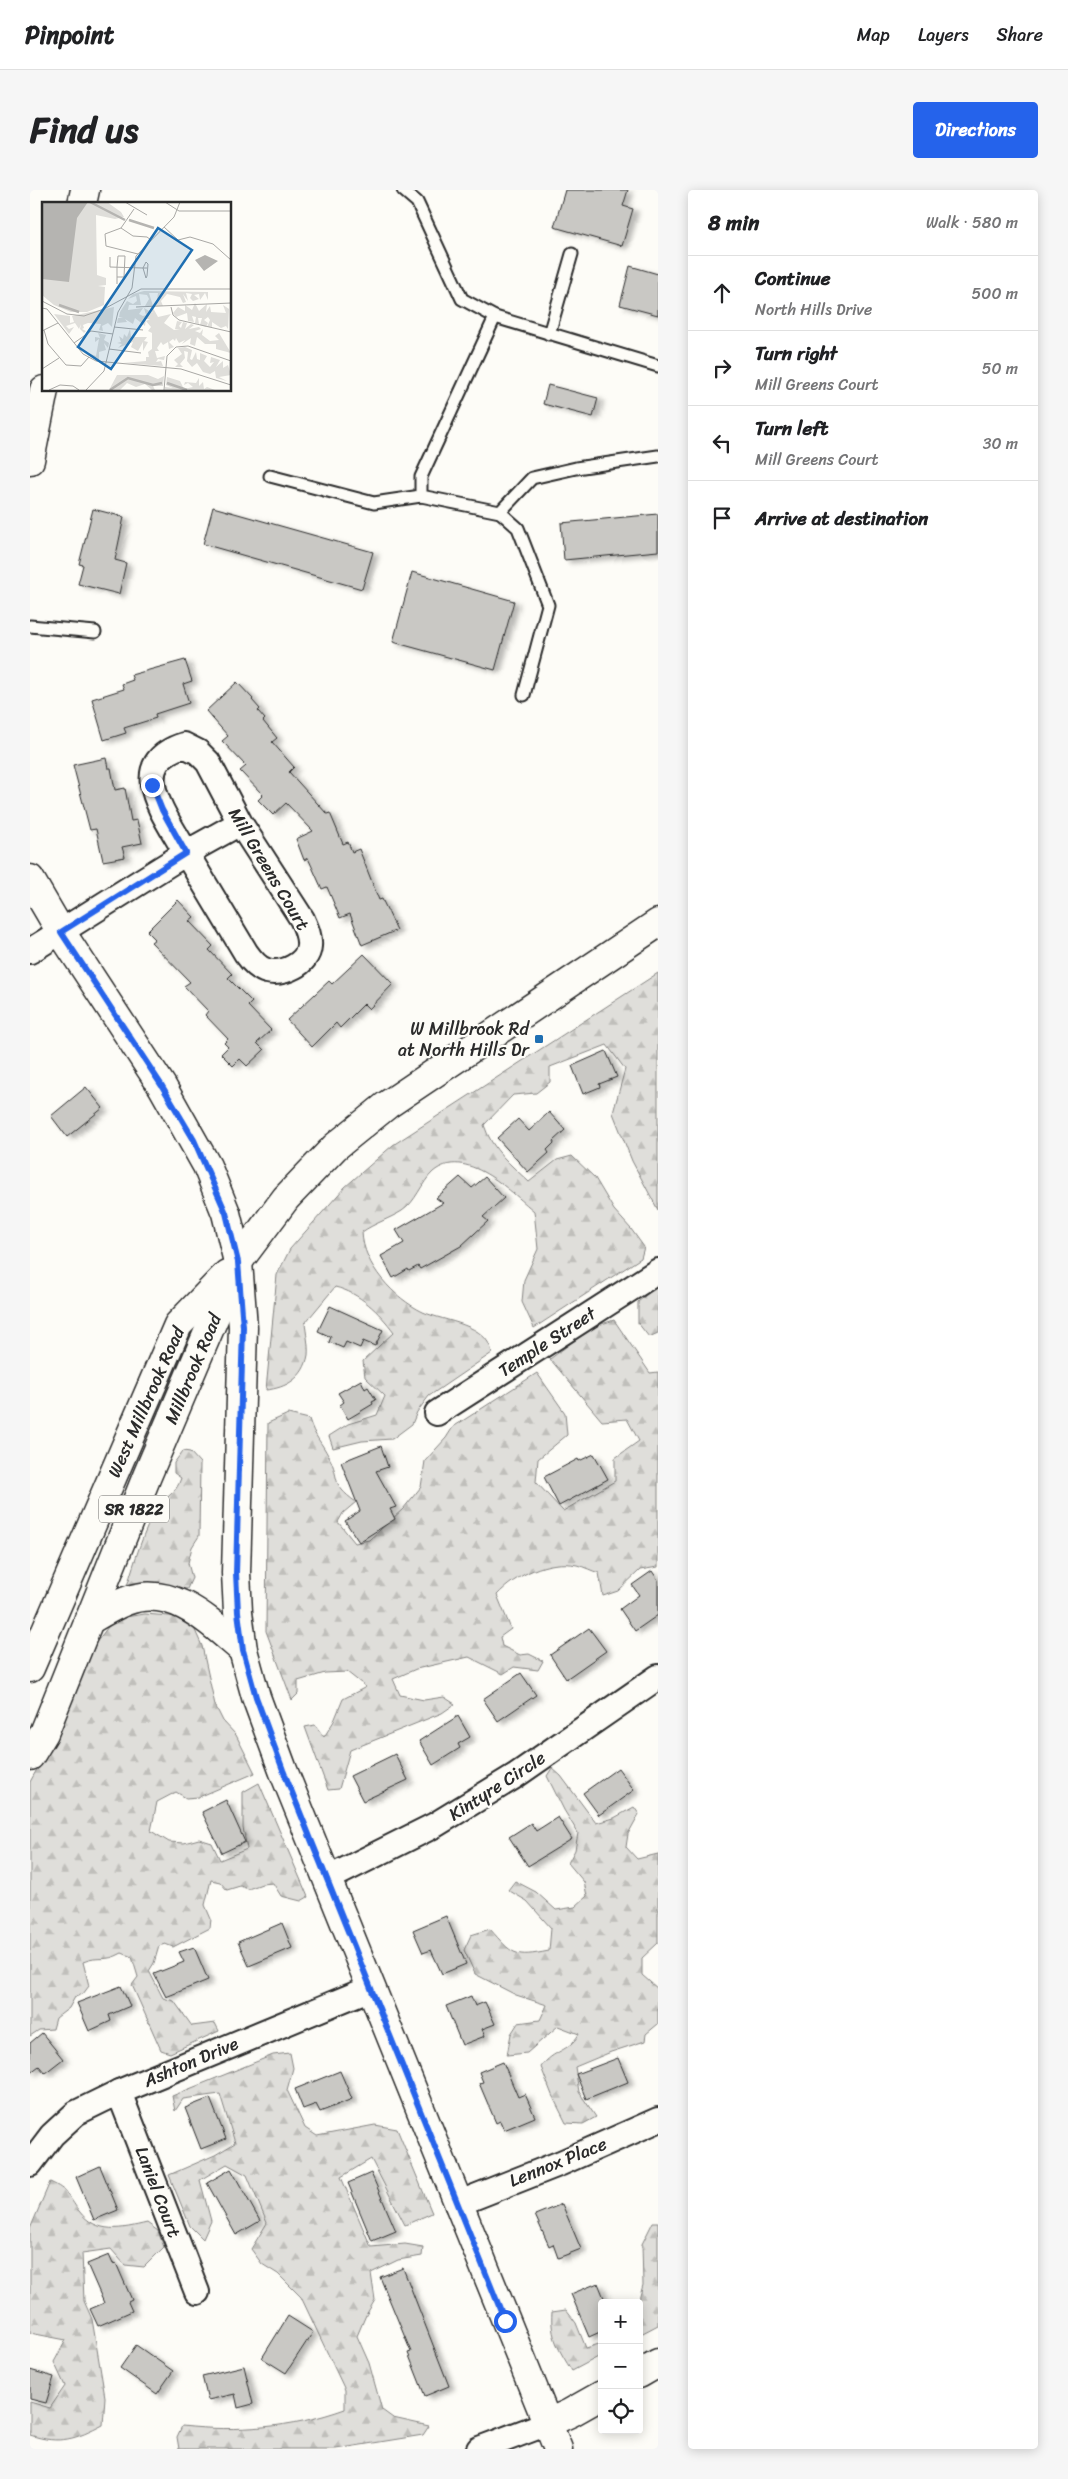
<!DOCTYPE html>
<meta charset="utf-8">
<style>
:root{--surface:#fff;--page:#f6f6f6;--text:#202124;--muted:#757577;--line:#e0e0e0;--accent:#2563eb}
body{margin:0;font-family:Sriracha,sans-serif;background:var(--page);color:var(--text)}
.controls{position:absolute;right:15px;bottom:15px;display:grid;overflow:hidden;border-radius:5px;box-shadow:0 2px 12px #0003}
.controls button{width:45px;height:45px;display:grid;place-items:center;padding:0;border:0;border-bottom:1px solid var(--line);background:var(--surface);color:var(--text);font:25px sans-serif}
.stop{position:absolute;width:15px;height:15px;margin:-11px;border:4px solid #2563eb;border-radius:50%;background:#fff}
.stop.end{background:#2563eb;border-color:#fff;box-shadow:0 1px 5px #0008}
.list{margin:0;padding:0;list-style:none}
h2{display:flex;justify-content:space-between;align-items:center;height:65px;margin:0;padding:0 20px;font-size:21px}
h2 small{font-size:16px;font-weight:400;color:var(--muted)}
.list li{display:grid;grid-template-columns:32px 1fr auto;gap:15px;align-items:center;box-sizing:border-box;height:75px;padding:0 20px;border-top:1px solid var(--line)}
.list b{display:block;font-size:19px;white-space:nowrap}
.list p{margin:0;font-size:16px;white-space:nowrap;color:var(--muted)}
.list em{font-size:16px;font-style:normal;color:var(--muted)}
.icon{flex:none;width:28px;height:28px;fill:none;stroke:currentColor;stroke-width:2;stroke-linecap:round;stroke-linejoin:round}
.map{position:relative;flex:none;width:628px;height:2259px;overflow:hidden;border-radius:5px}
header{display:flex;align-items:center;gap:30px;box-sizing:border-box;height:70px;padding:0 25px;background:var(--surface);border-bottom:1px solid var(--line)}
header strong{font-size:24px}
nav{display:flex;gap:28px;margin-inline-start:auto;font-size:18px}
.intro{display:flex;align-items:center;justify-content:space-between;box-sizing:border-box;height:120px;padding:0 30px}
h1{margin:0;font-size:35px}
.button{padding:12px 22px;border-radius:5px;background:var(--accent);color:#fff;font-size:18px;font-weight:700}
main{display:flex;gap:30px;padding:0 30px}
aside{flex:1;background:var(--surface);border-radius:5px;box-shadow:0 2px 12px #0003}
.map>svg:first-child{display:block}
</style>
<header>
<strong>Pinpoint</strong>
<nav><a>Map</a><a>Layers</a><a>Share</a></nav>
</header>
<div class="intro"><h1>Find us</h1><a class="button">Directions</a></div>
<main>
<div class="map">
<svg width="628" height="2259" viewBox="0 0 628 2259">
<defs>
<pattern id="forest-firs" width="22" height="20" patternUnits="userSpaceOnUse" patternTransform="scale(1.25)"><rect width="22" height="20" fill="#dfdeda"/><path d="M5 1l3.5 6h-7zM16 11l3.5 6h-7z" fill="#c0bfbb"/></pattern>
<filter id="shadow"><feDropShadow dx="5.5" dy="3" stdDeviation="2.5" flood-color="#0004"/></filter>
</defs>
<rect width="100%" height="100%" fill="#fdfcf7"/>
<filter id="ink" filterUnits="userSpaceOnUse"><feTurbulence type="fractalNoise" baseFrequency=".02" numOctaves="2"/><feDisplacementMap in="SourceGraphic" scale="10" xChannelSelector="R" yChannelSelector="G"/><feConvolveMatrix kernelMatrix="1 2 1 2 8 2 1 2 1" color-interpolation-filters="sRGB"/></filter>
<g filter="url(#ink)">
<g fill="url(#forest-firs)" stroke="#858482">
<path d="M628,783V1020L602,971L583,923L595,879L577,855L520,877V892L506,903L483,905L454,935C462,960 480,974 499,992L527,970L542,966L565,988L584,1020L601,1039L614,1057L611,1068L504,1138L492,1112L494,1090L508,1059L504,1021C480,1001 435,955 403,982C391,993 386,1012 372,1021C359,1029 345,1033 332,1042C333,1075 364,1108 393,1122C415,1132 457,1133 462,1163L399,1206L387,1222L382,1234L362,1249L332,1251L303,1258L299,1246L318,1234L347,1225L355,1206L335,1187L333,1171L364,1142C349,1122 330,1103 305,1097L275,1133C276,1143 279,1155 278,1165C274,1188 256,1198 236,1200L247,1085L260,1059L315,997L363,955Z"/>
<polygon points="628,1095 628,1143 619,1147 608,1133 608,1112"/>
<path d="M584,1130L620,1183L628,1182V1377L610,1380L588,1401L573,1406L569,1383C562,1381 555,1377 547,1375C518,1369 486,1385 467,1405L481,1439L470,1447L472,1456L490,1465L499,1464L513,1471L508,1480L484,1477L473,1484L439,1467L386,1479L363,1489L370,1505L394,1510L414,1507L425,1514L412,1523L320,1560L309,1599L298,1600L275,1537L285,1535L294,1547L304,1531L313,1509L336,1497L317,1482L295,1483L268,1491V1504L262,1510L236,1441L238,1233L258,1224L279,1229C285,1248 291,1251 299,1267C311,1289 299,1293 326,1312L313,1323L308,1332L325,1353L339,1350L373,1319L391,1297L395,1271L416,1248L423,1237L507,1183L535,1223L537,1245L508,1269L506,1292L533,1321L585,1291V1268L609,1251L597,1229L572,1231L520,1169L562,1137Z"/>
<path d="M153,1261L160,1262L170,1273L169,1346L162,1357L158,1373L162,1388L157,1399L114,1394L97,1396C105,1371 113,1341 127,1318C135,1306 146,1305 151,1288L144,1283V1273Z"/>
<path d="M115,1424L151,1427L164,1438L172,1456L185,1515L193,1531L206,1545L225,1583L169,1607L156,1608L146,1602L127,1612L121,1641L139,1652L154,1653L169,1649L182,1653L190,1670L217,1659L213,1638V1602L229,1593L278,1707L271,1711L251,1706L243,1693L232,1694L218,1699L210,1696L197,1700L190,1692L181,1690L175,1715L181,1729L180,1738L143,1757L135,1754L129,1756L124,1773L119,1781L133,1808L144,1811L162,1836L185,1833L189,1841L140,1863L131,1860L102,1795L108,1787L102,1767L92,1763C74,1773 70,1765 53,1772L59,1796L53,1804L45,1807L39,1818L26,1828L23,1839L9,1840L0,1846V1592L23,1550L65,1454L78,1437L89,1428Z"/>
<path d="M522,1578L531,1586L566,1633L584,1628L604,1617L609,1624L598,1644L596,1657L607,1669L628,1664V1753L612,1768V1785L628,1799V1834L616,1844L615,1851L581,1862L545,1877L549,1902L566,1927L553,1934L536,1933L522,1905L511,1877C524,1859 538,1863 549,1844L528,1836L497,1863L477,1865L481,1844L488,1833L510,1830L517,1815L486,1805L445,1784L434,1760L441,1745L460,1739C483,1765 484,1768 519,1761L521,1738L497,1711L478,1700L485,1691L506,1702L526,1720L545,1717L557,1706L554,1692L538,1673L545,1660L548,1643L534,1620L517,1586Z"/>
<path d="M260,1863L263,1878L257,1900L275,1938L287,1946L345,1935L367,1939L402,2023L375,2035L341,1969L311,1987L341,2057L375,2054L393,2057L392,2066L368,2070L341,2083L345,2110L336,2125L327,2146L339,2173L352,2220L363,2228L399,2236L393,2245L306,2259H149L147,2247L152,2236C207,2242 262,2238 315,2219V2200L271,2107L248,2084L232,2074L221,2059L237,2033L217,1985L197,1974L170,1990L181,2031L173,2049L160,2036L139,1985L185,1965L205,1953L190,1904L153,1909L145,1921L142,1906L243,1865Z"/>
<path d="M20,1992C38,2000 38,2006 49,2021C67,2045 92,2039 117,2033L128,2041L134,2057L114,2077L95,2075L81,2059L52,2063L54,2111L62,2129L75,2207L73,2235C46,2249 30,2255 0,2245V2212L20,2218L35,2196L24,2172L36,2150L0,2143V2039Z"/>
<polygon points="623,2032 628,2032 628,2135 609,2145 608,2113 613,2095 612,2054"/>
<path d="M536,2120L546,2133L556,2158L572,2153V2165L542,2181C529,2160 520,2147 522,2122Z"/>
</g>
<g fill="#c9c8c4" stroke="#2b2b2b" filter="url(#shadow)">
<polygon points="535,0 598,0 593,16 603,19 592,56 524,37"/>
<polygon points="600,76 628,84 628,125 590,115"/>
<polygon points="518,195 568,208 563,227 513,214"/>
<polygon points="183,317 343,362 332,399 173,354"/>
<polygon points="63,319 94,327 85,370 96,373 89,404 48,394 53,375 49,374"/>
<polygon points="628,324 628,361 534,370 531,333"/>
<polygon points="382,382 484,411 465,480 363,452"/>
<polygon points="155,470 162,491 153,494 159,513 125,524 126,528 94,538 96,543 74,550 62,509 94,499 92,494 103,490 101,485"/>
<polygon points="207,492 223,509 222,510 230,519 228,521 235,529 233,531 247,548 242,552 264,577 259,582 297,624 300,623 313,654 318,652 322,662 329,659 349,710 352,709 367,740 332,755 320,724 310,728 297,697 292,699 278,668 274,670 266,649 283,641 256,613 243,625 228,610 233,605 210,581 216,576 192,551 198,546 176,521"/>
<polygon points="76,568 78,578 81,578 85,600 95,598 101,631 107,630 112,653 92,657 95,667 73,671 66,639 60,640 43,575"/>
<polygon points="148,710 164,727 159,731 183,756 179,760 202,784 198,788 222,812 218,816 241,840 227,853 234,860 217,876 210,869 203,876 191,864 198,857 194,853 198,849 175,825 178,821 154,796 160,792 121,752 125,749 117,741"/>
<polygon points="334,764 363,794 339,819 334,814 310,838 306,833 282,857 257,830 299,791 302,794"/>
<polygon points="576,861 587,887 569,894 570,897 553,904 542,876"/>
<polygon points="56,897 73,918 37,947 21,926"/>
<polygon points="519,922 535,940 523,951 524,953 517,960 519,963 498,982 467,948 488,929 499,941"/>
<polygon points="430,987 442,998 455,987 474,1008 453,1027 458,1031 431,1056 390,1079 388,1076 379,1081 378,1079 363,1088 351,1066 374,1053 366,1040 413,1013 406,1008"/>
<polygon points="300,1116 353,1140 345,1156 333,1151 330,1158 316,1152 313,1158 299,1152 301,1147 288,1141"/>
<polygon points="331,1190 335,1199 338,1197 346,1210 342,1212 343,1214 318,1229 310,1215 314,1212 308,1203"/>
<polygon points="351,1256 358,1277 346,1281 366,1317 360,1319 365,1329 329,1352 315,1331 330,1321 311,1272"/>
<polygon points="564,1264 578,1289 529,1316 514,1287 548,1269 549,1271"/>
<polygon points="622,1381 628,1390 628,1425 605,1441 590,1419 609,1405 602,1395"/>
<polygon points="559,1438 576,1461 536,1489 520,1465"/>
<polygon points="491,1483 506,1505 468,1531 453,1509"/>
<polygon points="428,1526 440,1547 428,1554 430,1558 403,1575 389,1551"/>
<polygon points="365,1564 378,1590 333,1611 320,1586"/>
<polygon points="588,1578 604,1600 569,1625 553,1603"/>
<polygon points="196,1610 215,1652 192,1663 172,1622"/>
<polygon points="528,1627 542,1649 498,1676 479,1647 501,1633 506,1641"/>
<polygon points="416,1726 436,1774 412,1784 401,1760 393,1763 383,1740"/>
<polygon points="252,1733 262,1758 219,1776 208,1752"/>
<polygon points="164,1757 178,1790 136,1807 124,1784 154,1772 149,1762"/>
<polygon points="91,1796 100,1816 79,1825 81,1831 59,1841 47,1813"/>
<polygon points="441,1806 445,1816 455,1812 465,1834 452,1839 455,1846 432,1855 416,1816"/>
<polygon points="12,1843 33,1869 15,1883 9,1876 0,1883 0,1853"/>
<polygon points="588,1868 598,1892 556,1909 546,1884"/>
<polygon points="473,1872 488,1907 495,1904 505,1927 474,1940 470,1931 466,1933 449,1893 453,1892 449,1882"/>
<polygon points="310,1881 322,1909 290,1922 286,1914 273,1919 265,1899"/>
<polygon points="180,1908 196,1949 171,1959 155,1918"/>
<polygon points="70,1976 88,2020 64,2030 46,1987"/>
<polygon points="201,1979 230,2031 206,2045 177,1993"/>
<polygon points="341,1983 366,2041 342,2051 318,1993"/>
<polygon points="532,2014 551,2059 528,2068 523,2054 519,2056 505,2025"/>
<polygon points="79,2065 83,2074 86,2073 102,2110 98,2112 102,2121 68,2136 60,2119 74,2113 57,2074"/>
<polygon points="373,2078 419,2196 395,2206 378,2163 381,2162 350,2087"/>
<polygon points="568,2093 576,2113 572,2113 572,2141 559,2147 541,2104"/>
<polygon points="258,2126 283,2142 256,2183 232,2168"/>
<polygon points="106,2155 143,2181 127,2204 90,2178"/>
<polygon points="214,2176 223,2214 208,2218 205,2204 178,2210 172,2186"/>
<polygon points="0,2180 24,2187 16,2213 0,2209"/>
</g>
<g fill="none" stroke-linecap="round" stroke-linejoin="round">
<defs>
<g id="service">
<polyline points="373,0 387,12 432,109 465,127 628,176"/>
<polyline points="465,127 391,287 391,306 470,322 502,288 546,278 628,266"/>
<polyline points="519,144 542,64"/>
<polyline points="240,286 344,313 391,306"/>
<polyline points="470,322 488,338 518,415 494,505"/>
<polyline points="0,436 65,442"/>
</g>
<g id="minor">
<path d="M0,761L156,663C136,626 93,574 154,555L168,562L178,572L210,633L272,729C276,738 280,746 279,756C278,774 253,785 237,781C228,779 221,770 216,763L156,663L210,633"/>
<polyline points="407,1223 628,1081"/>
<polyline points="297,1689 405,1635 485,1586 628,1487"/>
<polyline points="89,1902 167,2102"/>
<polyline points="0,1974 22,1945 46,1923 89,1902 341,1798"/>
<polyline points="427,2014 531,1973 628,1930"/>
<polyline points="449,2259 518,2233"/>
</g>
<g id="tertiary">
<polyline points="609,2184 628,2173"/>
<polyline points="518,2233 540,2223 572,2205"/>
</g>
<g id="secondary">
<polyline points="52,14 55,0"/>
<polyline points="0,270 14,200"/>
<polyline points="0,689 31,742 132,896 177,976 196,1023 208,1072 213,1137 206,1383 208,1422 213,1460 226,1507 253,1580 528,2259"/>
</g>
<g id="primary">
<path d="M58,1431C70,1424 83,1416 96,1411C142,1393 180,1432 213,1460"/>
<polyline points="0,1478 148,1135 197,1084"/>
<polyline points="0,1566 14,1543 117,1286 208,1072 256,1008 305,957 357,915 628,733"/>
</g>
</defs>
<use href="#service" stroke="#2b2b2b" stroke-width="15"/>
<use href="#minor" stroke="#2b2b2b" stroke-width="28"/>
<use href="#tertiary" stroke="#2b2b2b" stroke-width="31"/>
<use href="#secondary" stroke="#2b2b2b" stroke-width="31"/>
<use href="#primary" stroke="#2b2b2b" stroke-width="31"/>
<use href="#service" stroke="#fdfcf7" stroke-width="11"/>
<use href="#minor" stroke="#fdfcf7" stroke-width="24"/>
<use href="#tertiary" stroke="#fdfcf7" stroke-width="28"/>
<use href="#secondary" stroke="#fdfcf7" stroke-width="28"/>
<use href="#primary" stroke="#fdfcf7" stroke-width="28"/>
</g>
</g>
<g fill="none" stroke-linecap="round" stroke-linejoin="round" filter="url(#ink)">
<polyline stroke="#2563eb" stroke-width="6" points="122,595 132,620 156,663 31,742 132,896 164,950 196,1023 208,1072 213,1137 206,1383 208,1422 213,1460 226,1507 253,1580 475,2131"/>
</g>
<rect fill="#1f6fb2" stroke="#fdfcf7" stroke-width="2" x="504" y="844" width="10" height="10" rx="2.5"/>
<g text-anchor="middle" stroke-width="4.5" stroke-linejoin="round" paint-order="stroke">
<rect fill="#fdfcf7" stroke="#6a6a68" stroke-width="1" x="69" y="1305.5" width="70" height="27" rx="4"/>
<g font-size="16" font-weight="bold" fill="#2b2b2b">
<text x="104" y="1325">SR 1822</text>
</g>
<g font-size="18" fill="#2b2b2b" stroke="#fdfcf7">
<text transform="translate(239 679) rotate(59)" y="6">Mill Greens Court</text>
<text transform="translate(517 1152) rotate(-33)" y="6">Temple Street</text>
<text transform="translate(163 1179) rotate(-67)" y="6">Millbrook Road</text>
<text transform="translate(116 1212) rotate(-66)" y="6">West Millbrook Road</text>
<text transform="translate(467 1596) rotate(-33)" y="6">Kintyre Circle</text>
<text transform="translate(161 1872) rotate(-23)" y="6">Ashton Drive</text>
<text transform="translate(528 1972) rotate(-22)" y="6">Lennox Place</text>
<text transform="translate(128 2002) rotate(69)" y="6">Laniel Court</text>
</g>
<g font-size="18" fill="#2b2b2b" stroke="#fdfcf7" text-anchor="end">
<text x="499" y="845">W Millbrook Rd<tspan x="499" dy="21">at North Hills Dr</tspan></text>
</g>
</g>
<g transform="translate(12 12)">
<rect width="189" height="189" fill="#fdfcf7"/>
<path d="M102,89L166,90V98L163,91L158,98L157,92L152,93L157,97L151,99L148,96L150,92L144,91L146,99L141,92L144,100L141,101L138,95L125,92L119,99L121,104H114L116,91H107L111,104H103L107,97L105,93L97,92L99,103H87L86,108L101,106L97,112L101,114L104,113L102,106L111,111L108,108L111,106L116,115L129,112L122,121L132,128L138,127H133L135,119L140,120L137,124L139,126L141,120L145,121L143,127L149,122L152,123L147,127L157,125L159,127L153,129L158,131L161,127L160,133L168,139L177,138L173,134L177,131L189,151L174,147V142H163L155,135L153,144L148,142L149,136L140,142L143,138L137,141L134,136L133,139L131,137L127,140L132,145L127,147L126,140L121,143L119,140L115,146L117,149H113L115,156L123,154L122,158L116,157L114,160L119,159L121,164L81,161L104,159V155H107L106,150L110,147V131L106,129L109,125L104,119L108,117H104L103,124L93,116L91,122L83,117L85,120L75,121L76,116H81L77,115L78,110L85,99L91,102L95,99L94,94L86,97L91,92ZM153,101L157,109L165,102L164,110L168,104L169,110L184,111L181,103L187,107L186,127L184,124L179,126L170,120V125H165L168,118L166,115L162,118L166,121L164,125L158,123L160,116H156L157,122L153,121L154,115L150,114L152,120L146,119L145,111L134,115L131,111L136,105L143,109V103L150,108ZM72,105L70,125L66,121L60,124L61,129L57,128L59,122L46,121L41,123L42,126L40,127L44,129L42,131L38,127L39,122L37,127L33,121L24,124L27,127L32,125L27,132L12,112L28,114V121L32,120L30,114ZM88,127L89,135H105L102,139L106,140L101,149V140L96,149L89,145L91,140L76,146L80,142L75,141L79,140L77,134L81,137L82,132L85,135ZM56,131L64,133L62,138L67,141L66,146L62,141L64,148L57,150V158L44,150L54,154L57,137L53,140V135L58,136ZM143,145L150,148L148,157L150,158L154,150L155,157L158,158V151L165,154L162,159L168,165L172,160L168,161L169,155L178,158L174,165L181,159V166L186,163L189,173L177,175L185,179L174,176L173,169L168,172L161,170L155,161L150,165L145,159L146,150L142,149L143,156L138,162L141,165H133L136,162L132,158L140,152L136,146ZM75,173H106L116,177L122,174L121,184H111L113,188H110L103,182L94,185L85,181L78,188H67ZM125,175L138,179L142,187L151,185L146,181L142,183L143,180L154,181L157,176V184L161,180L162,187L165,185L173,188H123V185L131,186L124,183Z" fill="#dfdeda"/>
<path d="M0,0H65L79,10L82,15L73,17L54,13L55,73L64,76V83L56,84L63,85L62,103L45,110H29L12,103L0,93Z" fill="#dfdeda"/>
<path d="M1,0H46L35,16L27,80L0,77ZM163,53L176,59L162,69L153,58Z" fill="#b5b4b1"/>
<path fill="none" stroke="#b5b4b1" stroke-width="2.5" d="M48,0L83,18M87,18L112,26M17,103L37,110M125,181L145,188M68,188L86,176L111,183L120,181"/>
<path fill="none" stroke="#a9a8a5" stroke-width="1" d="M83,0L105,13M123,0L137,9H189M122,25L136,38L148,35L171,42L189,58M79,26L92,7M96,52L64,44L63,32L79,26L91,34L105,35L109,38M68,55V65L101,66L104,60L106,62L105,74L104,76L101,66H105M75,82V65L76,54H83L82,75H75M0,99L25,112L42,114L62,107L99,87H189M94,105L189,101M129,105L131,113L137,118L189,130M0,106L5,107L41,152L54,159L139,167L189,183M72,125L101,128M2,128L6,142L24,163L39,164L47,155M0,129L16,121M32,141L49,129L71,132M67,147L99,151M0,167L17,156M7,188L18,183L31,184L37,188M44,188L62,169L76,110L90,86L94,54L132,15L138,0M122,188L125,154L134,145L146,144L189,159"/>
<path fill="#1f6fb2" fill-opacity="0.15" stroke="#1f6fb2" stroke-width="2.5" d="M116,26L150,48L69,167L36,145Z"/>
<rect width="189" height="189" fill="none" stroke="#2b2b2b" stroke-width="2.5"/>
</g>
</svg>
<div class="controls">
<button>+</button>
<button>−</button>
<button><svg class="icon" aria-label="locate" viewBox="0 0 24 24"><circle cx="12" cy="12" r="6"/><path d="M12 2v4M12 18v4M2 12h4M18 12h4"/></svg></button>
</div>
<div class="stop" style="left:475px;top:2131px"></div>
<div class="stop end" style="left:122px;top:595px"></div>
</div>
<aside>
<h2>8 min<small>Walk · 580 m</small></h2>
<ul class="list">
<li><svg class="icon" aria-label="ahead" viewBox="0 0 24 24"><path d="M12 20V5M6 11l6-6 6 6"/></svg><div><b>Continue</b><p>North Hills Drive</p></div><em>500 m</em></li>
<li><svg class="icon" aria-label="right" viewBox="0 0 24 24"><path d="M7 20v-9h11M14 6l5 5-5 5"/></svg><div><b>Turn right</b><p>Mill Greens Court</p></div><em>50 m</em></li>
<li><svg class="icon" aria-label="left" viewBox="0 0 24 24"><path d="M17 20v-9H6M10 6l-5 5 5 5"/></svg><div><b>Turn left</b><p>Mill Greens Court</p></div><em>30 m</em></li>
<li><svg class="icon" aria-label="arrive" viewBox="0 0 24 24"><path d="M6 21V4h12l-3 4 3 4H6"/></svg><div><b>Arrive at destination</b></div></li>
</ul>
</aside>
</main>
